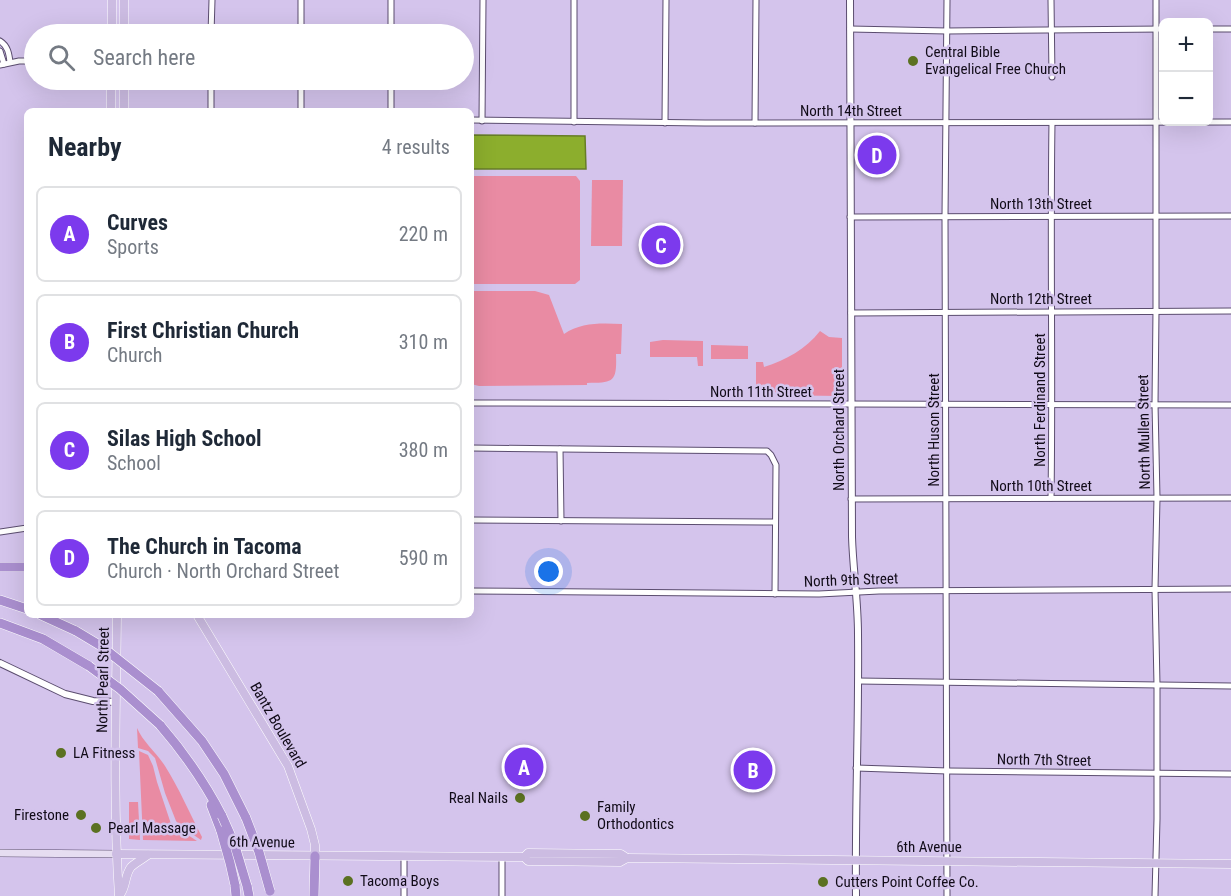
<!DOCTYPE html>
<meta charset="utf-8">
<style>
:root{--surface:#fff;--page:#f6f6f7;--text:#1f2937;--muted:#747a83;--line:#e0e1e3;--accent:#7c3aed}
body{margin:0;font-family:"Roboto Condensed",sans-serif;background:var(--page);color:var(--text)}
.controls{position:absolute;right:18px;top:18px;display:grid;overflow:hidden;border-radius:9px;box-shadow:0 6px 24px #0002}
.controls button{width:54px;height:54px;display:grid;place-items:center;padding:0;border:0;border-bottom:2px solid var(--line);background:var(--surface);color:var(--text);font:30px sans-serif}
.you{position:absolute;left:549px;top:572px;width:21px;height:21px;margin:-15px;border:4px solid #fff;border-radius:50%;background:#1a73e8;box-shadow:0 0 0 9px #1a73e833}
.badge{display:grid;place-items:center;width:39px;height:39px;border-radius:50%;background:var(--accent);color:#fff;font-size:20px;font-weight:700}
.pin{position:absolute;translate:-50% -50%;border:3px solid #fff;box-shadow:0 2px 6px #0006}
.list{margin:0;padding:0;list-style:none}
h2{display:flex;justify-content:space-between;align-items:center;height:78px;margin:0;padding:0 24px;font-size:26px}
h2 small{font-size:20px;font-weight:400;color:var(--muted)}
.list li{display:grid;grid-template-columns:39px 1fr auto;gap:18px;align-items:center;box-sizing:border-box;height:96px;margin:0 12px 12px;padding:0 12px;border:2px solid var(--line);border-radius:9px}
.list b{display:block;font-size:22px;white-space:nowrap}
.list p{margin:0;font-size:20px;white-space:nowrap;color:var(--muted)}
.list em{font-size:20px;font-style:normal;color:var(--muted)}
.icon{flex:none;width:33px;height:33px;fill:none;stroke:currentColor;stroke-width:2;stroke-linecap:round;stroke-linejoin:round}
.map{position:relative;flex:none;width:1231px;height:896px;overflow:hidden}
.search{position:absolute;background:var(--surface);box-shadow:0 6px 24px #0002;left:24px;top:24px;width:450px;height:66px;display:flex;align-items:center;gap:15px;box-sizing:border-box;padding:0 21px;border-radius:33px;color:var(--muted);font-size:22px}
.panel{position:absolute;background:var(--surface);box-shadow:0 6px 24px #0002;left:24px;top:108px;width:450px;height:510px;border-radius:9px}
.map>svg:first-child{display:block}
</style>
<div class="map">
<svg width="1231" height="896" viewBox="0 0 1231 896">
<rect width="100%" height="100%" fill="#d4c4ec"/>
<g fill="#e98ba3">
<polygon points="471,176 576,176 580,181 580,280 575,284 471,284"/>
<polygon points="592,180 623,180 622,246 591,246"/>
<path d="M471,291H535L549,295L564,334C581,322 602,323 622,324L621,354H616C617,382 614,383 587,383V385L479,386L471,384Z"/>
<path d="M820,331L829,337L842,338V393L841,396L756,395V362H763L764,367C786,360 806,349 820,331Z"/>
<polygon points="663,340 703,341 703,366 698,366 697,357 650,357 650,342"/>
<polygon points="711,345 748,346 748,359 711,359"/>
<path d="M137,728C143,742 156,752 165,766C179,788 190,814 202,837L201,840L179,825L176,821L165,793L155,758L148,751L138,748Z"/>
<polygon points="139,751 148,755 153,766 157,782 171,824 197,841 143,840"/>
<polygon points="129,802 138,802 140,840 129,839"/>
</g>
<polygon fill="#8cae2d" stroke="#677d27" stroke-width="1.5" points="471,135 585,136 586,169 471,169"/>
<g fill="none" stroke-linecap="round" stroke-linejoin="round">
<defs>
<g id="minor">
<polyline points="301,0 301,34"/>
<polyline points="574,0 574,122"/>
<polyline points="947,0 945,217 947,896"/>
<polyline points="1051,0 1052,77"/>
<polyline points="850,29 947,31 1164,29"/>
<polyline points="1208,29 1231,29"/>
<polyline points="211,34 212,0"/>
<polyline points="391,34 391,0"/>
<path d="M0,41C8,46 9,54 10,62"/>
<polyline points="0,51 4,64"/>
<polyline points="0,65 19,61 34,61"/>
<polyline points="301,80 301,111"/>
<polyline points="211,111 211,80"/>
<polyline points="391,111 391,80"/>
<polyline points="471,120 705,123 1231,122"/>
<polyline points="482,121 483,0"/>
<polyline points="665,123 666,0"/>
<polyline points="755,123 756,0"/>
<polyline points="850,217 1231,216"/>
<polyline points="851,313 1231,311"/>
<polyline points="471,403 1231,405"/>
<polyline points="471,448 767,451 771,455 776,465 775,594"/>
<polyline points="560,449 561,521"/>
<path d="M1051,498C1053,373 1050,248 1052,123"/>
<polyline points="851,499 1231,498"/>
<polyline points="471,520 775,522"/>
<polyline points="0,532 27,528"/>
<polyline points="471,591 819,594 879,591 1231,589"/>
<polyline points="858,681 1231,686"/>
<polyline points="856,768 948,771 1231,774"/>
<polyline points="404,896 404,856"/>
<polyline points="502,896 502,857"/>
<polyline points="1155,896 1157,819 1157,685 1155,589 1157,498 1155,404 1156,310 1156,0"/>
</g>
<g id="tertiary">
<path d="M850,0L852,537C853,569 858,601 858,634C859,721 855,809 856,896"/>
<polyline points="0,663 65,694 93,701 116,702"/>
</g>
<polyline id="secondary" points="0,853 116,854"/>
<g id="primary">
<polyline points="124,0 124,34"/>
<polyline points="112,34 112,0"/>
<polyline points="111,80 111,111"/>
<polyline points="124,80 124,111"/>
<path d="M117,615C116,708 113,803 119,896"/>
<polyline points="197,615 288,766 311,829 315,845 315,856"/>
<polyline points="116,854 524,857 528,861 620,862 627,858 1231,864"/>
<polyline points="524,857 528,853 621,854 627,858"/>
<path d="M119,896C127,887 124,876 131,867C135,863 143,859 148,855"/>
</g>
<g id="motorway">
<polyline points="0,567 27,567"/>
<polyline points="0,600 27,609"/>
<polyline points="41,615 76,631"/>
<polyline points="0,623 43,639 89,666"/>
<polyline points="158,691 202,741 224,774 246,818"/>
<path d="M160,725C185,754 204,781 222,816"/>
<polyline points="211,805 221,831"/>
<polyline points="235,885 236,896"/>
<polyline points="247,886 249,896"/>
<polyline points="314,896 315,856"/>
</g>
</defs>
<use href="#minor" stroke="#5b4d6f" stroke-width="7"/>
<use href="#tertiary" stroke="#5b4d6f" stroke-width="8"/>
<use href="#secondary" stroke="#5b4d6f" stroke-width="8"/>
<use href="#primary" stroke="#fff" stroke-width="9"/>
<use href="#motorway" stroke="#fff" stroke-width="10"/>
<use href="#minor" stroke="#fff" stroke-width="5"/>
<use href="#tertiary" stroke="#fff" stroke-width="6"/>
<use href="#secondary" stroke="#e6ddf1" stroke-width="7"/>
<use href="#primary" stroke="#ccbce2" stroke-width="8"/>
<use href="#motorway" stroke="#aa8fcf" stroke-width="9"/>
<defs>
<g id="motorway-bridge">
<polyline points="76,631 101,646 158,691"/>
<polyline points="89,666 120,689 160,725"/>
<polyline points="222,816 234,843 247,886"/>
<polyline points="246,818 259,852 270,891"/>
<polyline points="221,831 230,863 235,885"/>
</g>
</defs>
<use href="#motorway-bridge" stroke="#fff" stroke-width="10" stroke-linecap="butt"/>
<use href="#motorway-bridge" stroke="#aa8fcf" stroke-width="9"/>
</g>
<g fill="#5b7121" stroke="#d4c4ec" stroke-width="2">
<circle cx="913" cy="61" r="6"/>
<circle cx="61" cy="753" r="6"/>
<circle cx="520" cy="798" r="6"/>
<circle cx="81" cy="815" r="6"/>
<circle cx="585" cy="816" r="6"/>
<circle cx="96" cy="828" r="6"/>
<circle cx="348" cy="881" r="6"/>
<circle cx="823" cy="882" r="6"/>
</g>
<g text-anchor="middle" stroke-width="5" stroke-linejoin="round" paint-order="stroke">
<g font-size="15" fill="#110b18" stroke="#d4c4ec" text-anchor="start">
<text x="925" y="57">Central Bible<tspan x="925" dy="17">Evangelical Free Church</tspan></text>
<text x="73" y="758">LA Fitness</text>
<text x="508" y="803" text-anchor="end">Real Nails</text>
<text x="597" y="812">Family<tspan x="597" dy="17">Orthodontics</tspan></text>
<text x="69" y="820" text-anchor="end">Firestone</text>
<text x="108" y="833">Pearl Massage</text>
<text x="360" y="886">Tacoma Boys</text>
<text x="835" y="887">Cutters Point Coffee Co.</text>
</g>
<g font-size="15" fill="#110b18" stroke="#d4c4ec">
<text x="851" y="116">North 14th Street</text>
<text x="1041" y="209">North 13th Street</text>
<text x="1041" y="304">North 12th Street</text>
<text x="761" y="397">North 11th Street</text>
<text transform="translate(1040 400) rotate(-90)" y="5">North Ferdinand Street</text>
<text transform="translate(839 430) rotate(-90)" y="5">North Orchard Street</text>
<text transform="translate(934 430) rotate(-90)" y="5">North Huson Street</text>
<text transform="translate(1144 432) rotate(-91)" y="5">North Mullen Street</text>
<text x="1041" y="491">North 10th Street</text>
<text transform="translate(851 580) rotate(-2)" y="5">North 9th Street</text>
<text transform="translate(103 680) rotate(-89)" y="5">North Pearl Street</text>
<text transform="translate(278 725) rotate(60)" y="5">Bantz Boulevard</text>
<text transform="translate(1044 760) rotate(1)" y="5">North 7th Street</text>
<text transform="translate(262 842) rotate(1)" y="5">6th Avenue</text>
<text x="929" y="852">6th Avenue</text>
</g>
</g>
</svg>
<div class="controls">
<button>+</button>
<button>−</button>
</div>
<div class="you"></div>
<div class="pin badge" style="left:524px;top:767px">A</div>
<div class="pin badge" style="left:753px;top:770px">B</div>
<div class="pin badge" style="left:661px;top:245px">C</div>
<div class="pin badge" style="left:877px;top:155px">D</div>
<div class="search"><svg class="icon" aria-label="search" viewBox="0 0 24 24"><circle cx="10" cy="10" r="6"/><path d="M15 15l6 6"/></svg>Search here</div>
<section class="panel">
<h2>Nearby<small>4 results</small></h2>
<ul class="list">
<li><span class="badge">A</span><div><b>Curves</b><p>Sports</p></div><em>220 m</em></li>
<li><span class="badge">B</span><div><b>First Christian Church</b><p>Church</p></div><em>310 m</em></li>
<li><span class="badge">C</span><div><b>Silas High School</b><p>School</p></div><em>380 m</em></li>
<li><span class="badge">D</span><div><b>The Church in Tacoma</b><p>Church · North Orchard Street</p></div><em>590 m</em></li>
</ul>
</section>
</div>
